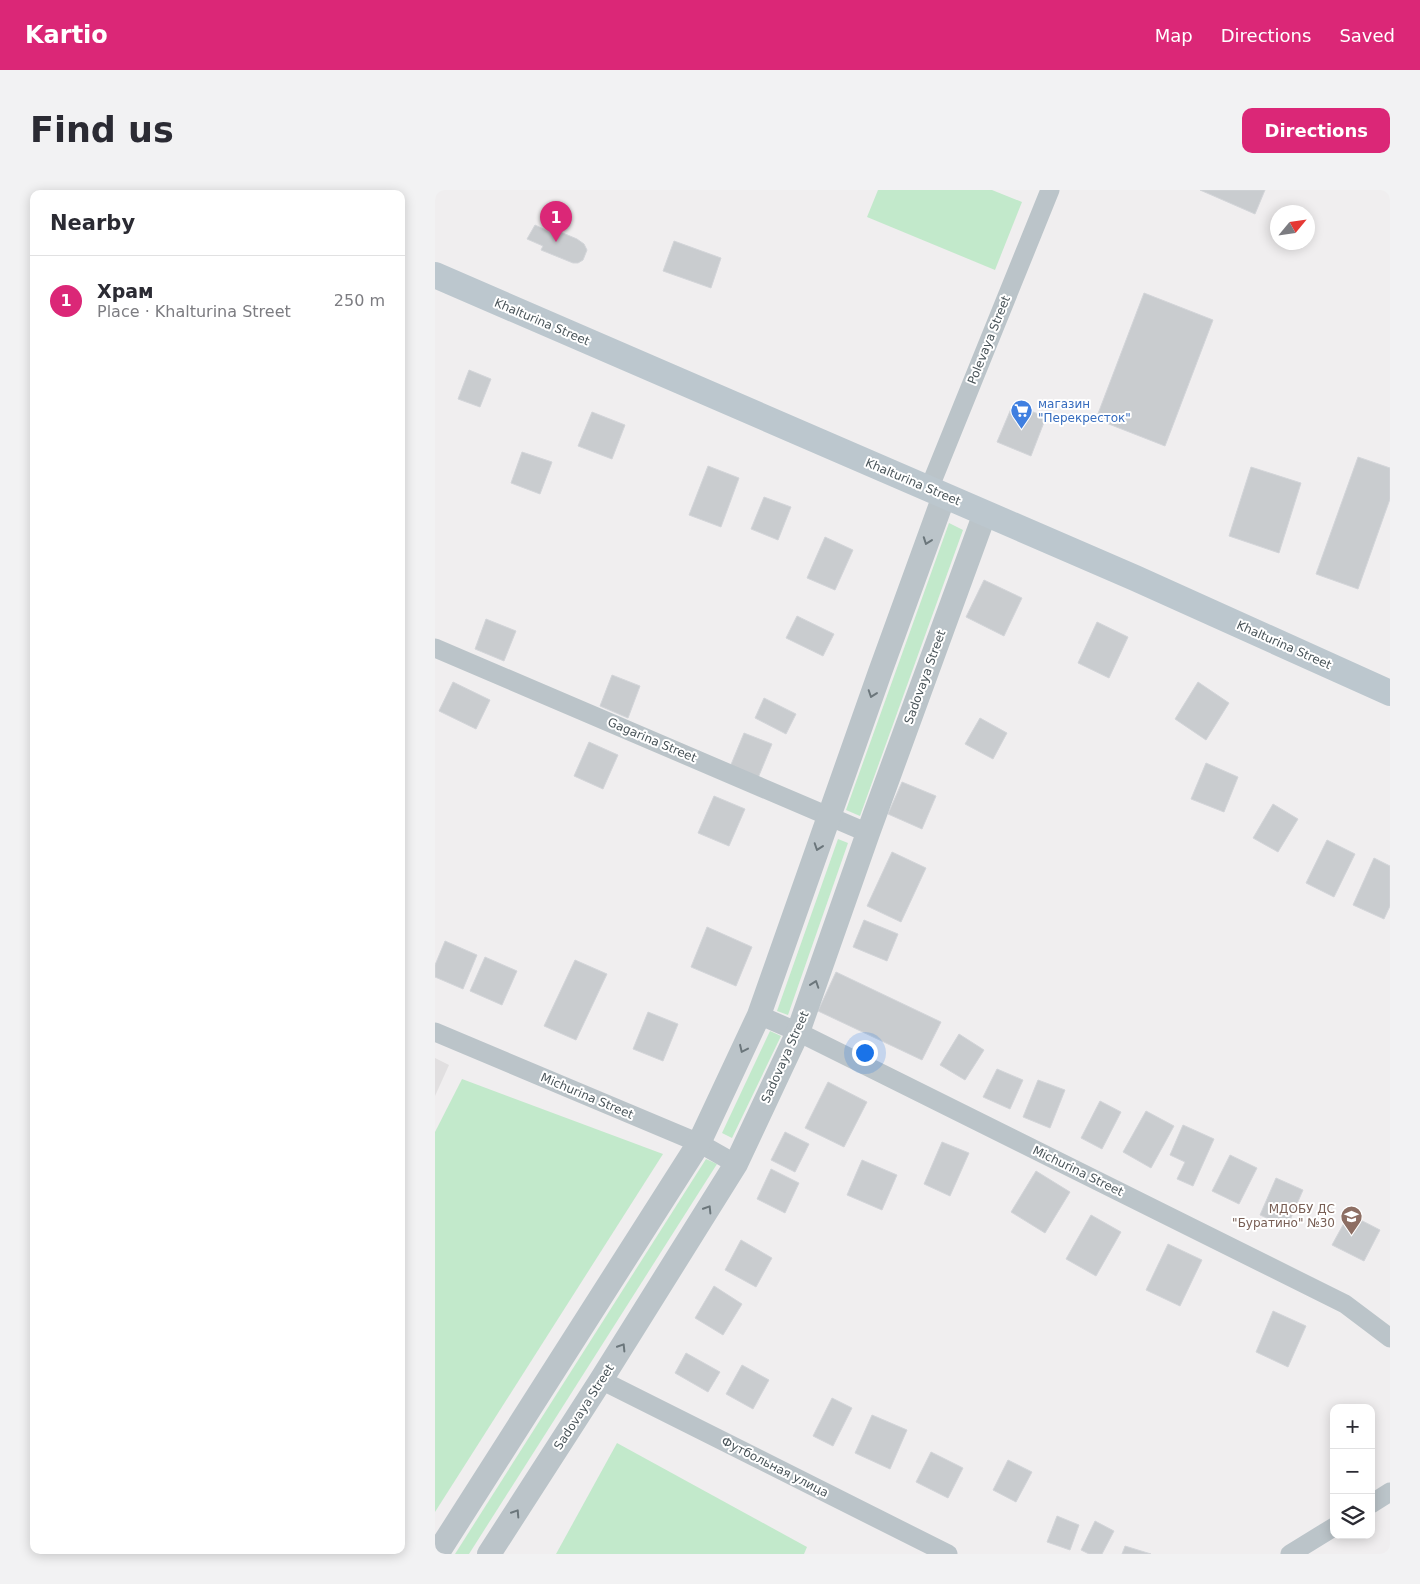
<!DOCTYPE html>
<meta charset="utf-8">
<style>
:root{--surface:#fff;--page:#f2f2f3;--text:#2b2b33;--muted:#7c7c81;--line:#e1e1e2;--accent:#db2777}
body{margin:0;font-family:"DejaVu Sans",sans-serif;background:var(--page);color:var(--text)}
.controls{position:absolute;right:15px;bottom:15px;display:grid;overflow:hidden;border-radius:10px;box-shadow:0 2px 12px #0003}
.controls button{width:45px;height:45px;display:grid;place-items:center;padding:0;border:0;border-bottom:1px solid var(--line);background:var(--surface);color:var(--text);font:25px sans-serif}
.compass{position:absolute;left:835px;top:15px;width:45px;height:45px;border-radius:50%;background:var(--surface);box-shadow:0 2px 12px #0003;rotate:61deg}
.you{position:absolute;left:429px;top:862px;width:18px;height:18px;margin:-12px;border:4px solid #fff;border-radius:50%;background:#1a73e8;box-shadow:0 0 0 8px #1a73e833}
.badge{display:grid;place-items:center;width:32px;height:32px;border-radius:50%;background:var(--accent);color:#fff;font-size:16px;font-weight:700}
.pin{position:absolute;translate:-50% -41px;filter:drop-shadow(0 1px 2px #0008)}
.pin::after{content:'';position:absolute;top:26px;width:18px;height:15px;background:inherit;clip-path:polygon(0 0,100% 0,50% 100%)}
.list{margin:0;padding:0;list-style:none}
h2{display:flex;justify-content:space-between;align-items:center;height:65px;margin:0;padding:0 20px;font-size:21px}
h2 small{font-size:16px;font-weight:400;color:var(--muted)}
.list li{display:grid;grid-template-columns:32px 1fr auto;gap:15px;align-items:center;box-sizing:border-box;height:90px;padding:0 20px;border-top:1px solid var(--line)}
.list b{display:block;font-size:19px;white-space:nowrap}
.list p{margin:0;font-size:16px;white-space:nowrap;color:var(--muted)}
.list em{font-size:16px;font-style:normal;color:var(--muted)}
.icon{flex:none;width:28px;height:28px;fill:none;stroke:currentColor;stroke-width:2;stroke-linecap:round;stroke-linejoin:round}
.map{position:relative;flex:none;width:955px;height:1364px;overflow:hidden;border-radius:10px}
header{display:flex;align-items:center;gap:30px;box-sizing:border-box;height:70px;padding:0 25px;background:var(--accent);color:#fff}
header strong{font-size:24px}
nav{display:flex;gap:28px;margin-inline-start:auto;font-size:18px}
.intro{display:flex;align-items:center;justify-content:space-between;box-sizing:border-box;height:120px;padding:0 30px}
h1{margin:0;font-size:35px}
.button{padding:12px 22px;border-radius:10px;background:var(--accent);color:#fff;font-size:18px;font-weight:700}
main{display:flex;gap:30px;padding:0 30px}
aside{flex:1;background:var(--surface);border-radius:10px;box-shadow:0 2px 12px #0003}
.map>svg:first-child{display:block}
</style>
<header>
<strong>Kartio</strong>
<nav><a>Map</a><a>Directions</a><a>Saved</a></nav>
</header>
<div class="intro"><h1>Find us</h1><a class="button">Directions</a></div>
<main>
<aside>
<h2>Nearby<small></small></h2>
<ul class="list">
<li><span class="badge">1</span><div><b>Храм</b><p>Place · Khalturina Street</p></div><em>250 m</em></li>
</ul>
</aside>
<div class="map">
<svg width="955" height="1364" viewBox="0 0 955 1364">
<rect width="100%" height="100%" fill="#f0eeef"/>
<polygon fill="#e1dfe0" points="0,868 14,875 0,906"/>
<g fill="#c2e9cb">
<polygon points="443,0 557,0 587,12 560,80 432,27"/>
<polygon points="514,333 528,340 425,626 411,620"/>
<polygon points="403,649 413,653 353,825 342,821"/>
<polygon points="335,841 346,846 297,948 287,943"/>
<polygon points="27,889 228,964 0,1322 0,942"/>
<polygon points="271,969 282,974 34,1364 20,1364"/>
<polygon points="182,1253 372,1357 369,1364 121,1364"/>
</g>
<g fill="#c9cccf" stroke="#d3d5d9">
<polygon points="765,0 830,0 820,24"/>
<polygon points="100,35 115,42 116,38 142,49 149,54 152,60 148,70 143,73 138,73 106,60 108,56 92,49"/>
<polygon points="239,51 286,68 276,98 228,81"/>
<polygon points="709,103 778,130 730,256 661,229"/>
<polygon points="34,180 56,189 45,217 23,209"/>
<polygon points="578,214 611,227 596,266 562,252"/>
<polygon points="157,222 190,235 177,269 143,256"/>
<polygon points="87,262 117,272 105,304 76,293"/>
<polygon points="923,267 955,278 955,309 923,399 881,384"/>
<polygon points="273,276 304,288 286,337 254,325"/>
<polygon points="816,277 866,293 844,363 794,346"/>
<polygon points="329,307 356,317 343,350 316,339"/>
<polygon points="390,347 418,360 400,400 372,388"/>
<polygon points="549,390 587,408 569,446 531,427"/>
<polygon points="362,426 399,444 388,466 351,448"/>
<polygon points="51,429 81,441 69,471 40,459"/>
<polygon points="662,432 693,447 674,488 643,473"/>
<polygon points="177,485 205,496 193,528 165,516"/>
<polygon points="18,492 55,510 41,539 4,521"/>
<polygon points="763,492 794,513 771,550 740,529"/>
<polygon points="329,508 361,524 351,544 320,528"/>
<polygon points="545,528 572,543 558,569 530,554"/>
<polygon points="309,543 337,554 323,588 295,577"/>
<polygon points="154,552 183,565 168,599 139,586"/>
<polygon points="771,573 803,587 789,622 756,609"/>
<polygon points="467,592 501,606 487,639 453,624"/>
<polygon points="279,606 310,619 294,656 263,643"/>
<polygon points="838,614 863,629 843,662 818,648"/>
<polygon points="892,650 920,664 899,707 871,693"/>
<polygon points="457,662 491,678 466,732 432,716"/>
<polygon points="939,668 955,676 955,716 949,729 918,715"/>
<polygon points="429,730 463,744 452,771 418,757"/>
<polygon points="272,737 317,757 301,796 256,777"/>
<polygon points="10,751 42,765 28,799 0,787 0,775"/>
<polygon points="50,767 82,781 67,815 35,801"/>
<polygon points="140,770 172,784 141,850 109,836"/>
<polygon points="401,782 506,832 487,870 383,821"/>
<polygon points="213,822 243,834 228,871 198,859"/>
<polygon points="524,844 549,860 530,890 505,875"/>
<polygon points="562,879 588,890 575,919 548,907"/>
<polygon points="603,890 630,900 615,938 588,927"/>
<polygon points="393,892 432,912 409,957 370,938"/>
<polygon points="665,911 686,922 667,959 646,948"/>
<polygon points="711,921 739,936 716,978 688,962"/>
<polygon points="748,935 779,949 758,996 742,989 750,972 735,965"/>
<polygon points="350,942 374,954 360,982 336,970"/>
<polygon points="507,952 534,963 515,1006 489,994"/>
<polygon points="795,965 822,978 804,1014 777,1001"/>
<polygon points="427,970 462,985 447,1020 412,1005"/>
<polygon points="336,979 364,993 350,1023 322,1009"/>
<polygon points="601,981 635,1002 610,1043 576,1022"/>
<polygon points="841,988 868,1000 852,1037 825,1025"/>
<polygon points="914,1024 945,1040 929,1071 897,1055"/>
<polygon points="656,1025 686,1042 661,1086 631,1069"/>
<polygon points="306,1050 337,1068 321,1097 290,1080"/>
<polygon points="733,1054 767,1070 745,1116 711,1100"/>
<polygon points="279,1096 307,1114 288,1145 260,1128"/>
<polygon points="838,1121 871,1136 853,1177 821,1162"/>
<polygon points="251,1163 285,1182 273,1202 240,1183"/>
<polygon points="307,1175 334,1190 318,1219 291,1204"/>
<polygon points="397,1208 417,1218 398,1256 378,1246"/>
<polygon points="437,1225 472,1240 455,1279 420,1263"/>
<polygon points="496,1262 528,1278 513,1308 481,1292"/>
<polygon points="573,1270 597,1282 581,1312 558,1300"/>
<polygon points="622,1326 644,1335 635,1360 612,1352"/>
<polygon points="660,1331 679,1341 667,1364 654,1364 646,1360"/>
<polygon points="690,1356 716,1364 687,1364"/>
</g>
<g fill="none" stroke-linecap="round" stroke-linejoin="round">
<g stroke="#bbc4c9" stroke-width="19">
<polyline points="494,299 615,0"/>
<polyline points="0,458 433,643"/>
<polyline points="324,825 363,842 910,1114 955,1148"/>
<polyline points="0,842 264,953 301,974"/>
<polyline points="166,1190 513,1364"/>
<polyline points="936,1314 955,1302"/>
<polyline points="855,1364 899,1337"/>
</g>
<g stroke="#bbc4c9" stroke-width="24">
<polyline points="2,1364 264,953 324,825 445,482 509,306"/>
<polyline points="54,1364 166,1190 301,974 363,842 433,643 550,323"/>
</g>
<polyline stroke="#bcc7ce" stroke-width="26" points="0,85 700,388 955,503"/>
</g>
<defs><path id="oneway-chevron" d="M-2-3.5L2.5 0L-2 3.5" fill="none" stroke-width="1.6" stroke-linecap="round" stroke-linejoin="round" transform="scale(1.25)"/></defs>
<g stroke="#6b767b">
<use href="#oneway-chevron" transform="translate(492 351) rotate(110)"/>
<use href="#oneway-chevron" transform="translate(437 504) rotate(109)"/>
<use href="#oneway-chevron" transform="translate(383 657) rotate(109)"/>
<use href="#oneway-chevron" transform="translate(380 794) rotate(-71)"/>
<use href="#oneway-chevron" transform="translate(308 859) rotate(115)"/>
<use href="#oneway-chevron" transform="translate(273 1019) rotate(-58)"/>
<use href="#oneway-chevron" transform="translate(187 1157) rotate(-58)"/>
<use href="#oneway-chevron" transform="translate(81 1323) rotate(-57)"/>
</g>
<defs>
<symbol id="supermarket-pin" viewBox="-11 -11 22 30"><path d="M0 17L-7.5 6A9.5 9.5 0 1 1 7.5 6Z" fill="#3f7fe0" stroke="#fff"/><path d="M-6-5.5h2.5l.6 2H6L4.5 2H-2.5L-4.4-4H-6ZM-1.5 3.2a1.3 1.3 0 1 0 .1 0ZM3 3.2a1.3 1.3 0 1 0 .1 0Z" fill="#fff"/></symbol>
<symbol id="school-pin" viewBox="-11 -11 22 30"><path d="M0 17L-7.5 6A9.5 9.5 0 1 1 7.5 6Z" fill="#8d6e63" stroke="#fff"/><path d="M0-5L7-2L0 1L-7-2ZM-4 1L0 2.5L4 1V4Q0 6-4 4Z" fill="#fff"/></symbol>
</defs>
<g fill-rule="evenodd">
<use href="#supermarket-pin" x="574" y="208" width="25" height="34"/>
<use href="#school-pin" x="904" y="1014" width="25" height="34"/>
</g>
<g text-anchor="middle" stroke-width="4" stroke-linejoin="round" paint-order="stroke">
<g font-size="12" fill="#495459" stroke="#fff">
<text transform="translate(107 132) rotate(23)" y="4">Khalturina Street</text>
<text transform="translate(554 150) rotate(-68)" y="4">Polevaya Street</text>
<text transform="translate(478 292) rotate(23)" y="4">Khalturina Street</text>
<text transform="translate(849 455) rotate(24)" y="4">Khalturina Street</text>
<text transform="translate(490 487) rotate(-70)" y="4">Sadovaya Street</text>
<text transform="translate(217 550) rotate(23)" y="4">Gagarina Street</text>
<text transform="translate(350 867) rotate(-66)" y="4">Sadovaya Street</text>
<text transform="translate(152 906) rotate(23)" y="4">Michurina Street</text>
<text transform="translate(643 981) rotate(26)" y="4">Michurina Street</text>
<text transform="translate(149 1217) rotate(-57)" y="4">Sadovaya Street</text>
<text transform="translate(340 1277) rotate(27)" y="4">Футбольная улица</text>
</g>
<g font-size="12" fill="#366cbe" stroke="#fff" text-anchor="start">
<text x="603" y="218">магазин<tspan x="603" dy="14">"Перекресток"</tspan></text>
</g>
<g font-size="12" fill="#785e54" stroke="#fff" text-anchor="end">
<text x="900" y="1023">МДОБУ ДС<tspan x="900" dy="14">"Буратино" №30</tspan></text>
</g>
</g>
</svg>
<div class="controls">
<button>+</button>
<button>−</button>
<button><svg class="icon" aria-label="layers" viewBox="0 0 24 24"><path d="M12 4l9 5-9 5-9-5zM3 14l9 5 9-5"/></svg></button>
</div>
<svg class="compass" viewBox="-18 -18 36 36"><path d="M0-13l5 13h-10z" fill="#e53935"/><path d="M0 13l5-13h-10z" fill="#7c7c81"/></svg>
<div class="you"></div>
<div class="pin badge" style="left:121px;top:52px">1</div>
</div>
</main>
